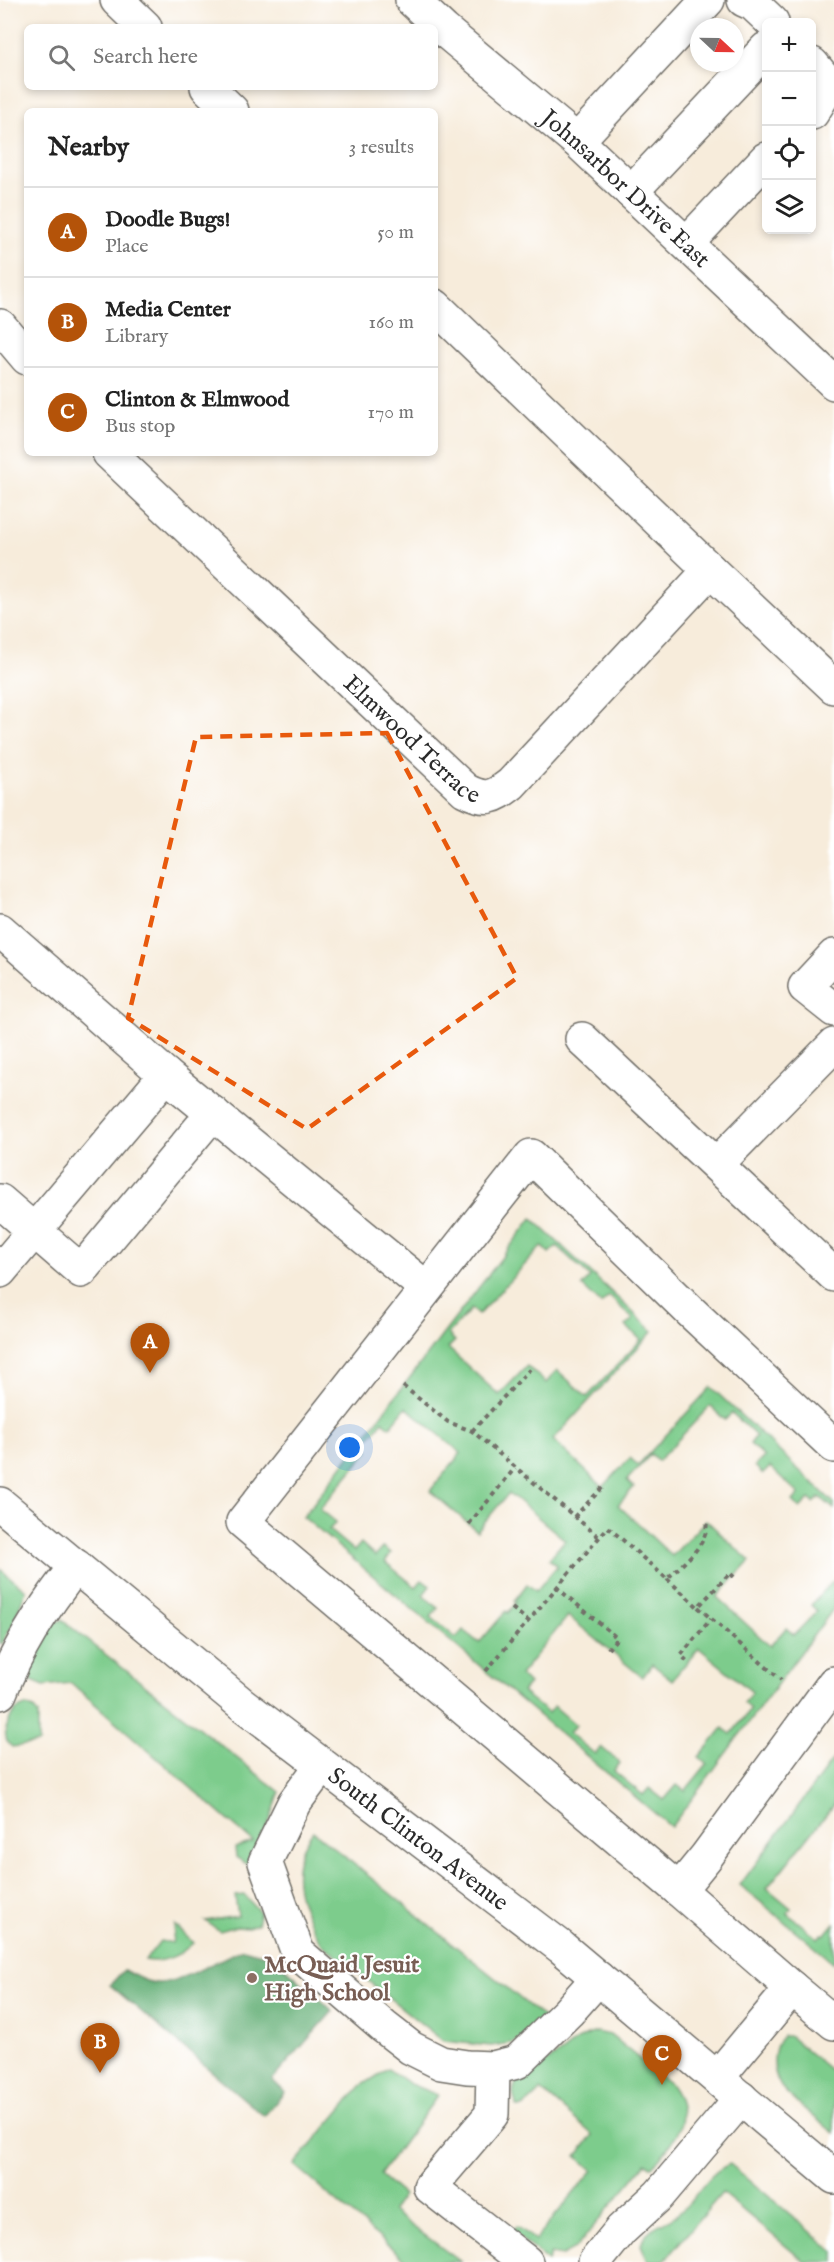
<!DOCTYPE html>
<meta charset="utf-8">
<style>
:root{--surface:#fff;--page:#f2f2f2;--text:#222;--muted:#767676;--line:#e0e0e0;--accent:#b45309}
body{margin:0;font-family:"IM FELL English",serif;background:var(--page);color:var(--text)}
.controls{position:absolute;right:18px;top:18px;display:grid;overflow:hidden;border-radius:9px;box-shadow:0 3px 9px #0003}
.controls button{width:54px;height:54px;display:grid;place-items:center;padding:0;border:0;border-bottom:2px solid var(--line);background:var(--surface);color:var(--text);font:30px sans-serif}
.compass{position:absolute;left:690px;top:18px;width:54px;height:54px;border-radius:50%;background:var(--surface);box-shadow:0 3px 9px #0003;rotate:112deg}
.you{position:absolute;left:350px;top:1448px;width:21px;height:21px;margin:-15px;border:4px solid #fff;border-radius:50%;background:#1a73e8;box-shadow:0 0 0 9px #1a73e833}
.badge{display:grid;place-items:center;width:39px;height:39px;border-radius:50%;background:var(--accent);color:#fff;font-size:20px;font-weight:700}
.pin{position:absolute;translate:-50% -50px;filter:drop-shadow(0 2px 3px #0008)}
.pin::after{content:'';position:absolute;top:32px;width:21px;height:18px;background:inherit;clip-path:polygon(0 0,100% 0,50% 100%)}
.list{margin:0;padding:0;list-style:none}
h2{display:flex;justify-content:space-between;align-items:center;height:78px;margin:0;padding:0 24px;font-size:26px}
h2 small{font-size:20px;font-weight:400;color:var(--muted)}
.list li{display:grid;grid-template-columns:39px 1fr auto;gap:18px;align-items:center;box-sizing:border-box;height:90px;padding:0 24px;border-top:2px solid var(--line)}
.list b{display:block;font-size:22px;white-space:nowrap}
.list p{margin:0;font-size:20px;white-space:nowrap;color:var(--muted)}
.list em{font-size:20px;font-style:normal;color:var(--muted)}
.icon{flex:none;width:33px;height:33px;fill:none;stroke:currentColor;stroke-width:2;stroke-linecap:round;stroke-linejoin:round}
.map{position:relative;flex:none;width:834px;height:2262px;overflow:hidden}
.search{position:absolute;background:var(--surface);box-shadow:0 3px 9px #0003;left:24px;top:24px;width:414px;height:66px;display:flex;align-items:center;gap:15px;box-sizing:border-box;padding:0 21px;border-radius:9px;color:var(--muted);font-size:22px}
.panel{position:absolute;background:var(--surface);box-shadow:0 3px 9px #0003;left:24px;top:108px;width:414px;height:348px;border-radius:9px}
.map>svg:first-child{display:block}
</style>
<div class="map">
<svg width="834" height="2262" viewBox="0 0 834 2262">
<rect width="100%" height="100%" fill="#fff"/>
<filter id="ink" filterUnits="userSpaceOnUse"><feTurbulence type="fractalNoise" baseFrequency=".0167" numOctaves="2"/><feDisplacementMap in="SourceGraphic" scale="12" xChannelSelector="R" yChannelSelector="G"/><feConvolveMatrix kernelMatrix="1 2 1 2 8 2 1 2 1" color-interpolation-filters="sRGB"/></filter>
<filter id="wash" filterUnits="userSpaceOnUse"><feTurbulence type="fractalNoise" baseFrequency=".008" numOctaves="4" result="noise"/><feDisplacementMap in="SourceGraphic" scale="24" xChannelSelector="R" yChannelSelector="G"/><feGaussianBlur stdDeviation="1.35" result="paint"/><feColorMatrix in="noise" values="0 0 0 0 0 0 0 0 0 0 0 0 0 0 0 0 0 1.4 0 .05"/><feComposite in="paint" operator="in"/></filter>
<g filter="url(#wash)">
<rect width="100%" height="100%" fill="#f7ecdb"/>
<g fill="#7dcc8c" stroke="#547c5c" stroke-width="1.5" fill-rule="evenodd">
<path d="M532,1218L653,1331L553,1440L603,1487L630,1458L638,1465L711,1387L834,1503V1509L820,1497L814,1503L809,1499L800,1508L793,1501L799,1494L770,1467L763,1474L755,1466L764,1457L750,1444L756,1436L732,1413L725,1420L710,1406L658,1461L651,1454L627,1480L634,1487L618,1505L672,1556L706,1520L750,1561L717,1597L770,1646L786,1628L794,1635L817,1611L811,1605L834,1580V1608L671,1827L303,1517ZM542,1246L549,1253L557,1246L590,1277L582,1286L601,1304L609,1296L633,1319L626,1326L641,1340L587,1397L557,1370L546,1383L527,1366L499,1395L448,1348L455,1341L448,1334L471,1309L478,1315ZM406,1407L461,1453L430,1491L477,1531L509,1493L565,1540L549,1559L557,1566L536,1591L527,1584L514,1601L516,1603L508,1613L506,1611L479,1643L463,1630L456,1638L431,1617L438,1608L423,1595L430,1586L422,1580L416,1587L385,1562L391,1553L383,1547L375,1556L361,1543L354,1551L329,1530L336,1522L320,1509L369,1450L363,1445L383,1421L390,1427ZM568,1616L642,1677L652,1664L672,1680L699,1648L752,1692L744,1703L751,1709L731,1734L723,1728L699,1757L707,1764L685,1791L677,1785L664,1800L649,1788L643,1795L614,1771L620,1763L601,1747L595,1754L569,1733L576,1725L554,1706L548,1713L522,1692L529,1684L520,1675Z"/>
<polygon points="0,1569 26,1590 13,1624 2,1644 0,1643"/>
<polygon points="62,1620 280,1792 254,1865 248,1865 236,1857 235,1848 253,1842 71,1683 44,1686 32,1681 27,1663 51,1624"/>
<path d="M25,1706L32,1707L38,1714V1743L12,1747C0,1737 7,1722 16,1710Z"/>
<polygon points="834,1758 834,1805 767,1888 791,1908 787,1913 818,1938 822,1934 824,1935 834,1923 834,1963 740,1885"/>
<path d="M313,1831L553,2025L512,2043L491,2046L443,2041L322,1944C299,1907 283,1869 313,1831Z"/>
<polygon points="244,1895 260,1912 257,1924 248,1927 237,1926 220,1931 205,1921 238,1916 235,1896"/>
<path d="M175,1925L193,1943C179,1956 164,1964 145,1960L160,1941L172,1943Z"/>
<path d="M597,2032L610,2035L672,2086C695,2120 674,2141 652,2167L646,2163L575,2249L562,2256L550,2254L548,2261L512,2232L517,2226L535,2240L593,2170L576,2156L593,2135L541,2090L523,2107H518C501,2079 534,2070 553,2058C571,2048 575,2037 597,2032Z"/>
<path d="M783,2036H789L834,2073V2133C824,2125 784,2094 780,2085C772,2071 771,2048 783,2036Z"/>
<polygon points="388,2069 410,2084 438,2095 380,2175 403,2195 392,2211 461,2262 408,2262 294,2165 361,2086"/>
<path d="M730,2164L834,2251V2262H805L722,2193L664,2261H648L641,2245C646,2225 666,2224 679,2213C698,2197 706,2173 730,2164Z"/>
</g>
<path fill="#66b078" stroke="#486e52" stroke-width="1.5" d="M243,1949L273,1957L333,2011L272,2080L285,2092L264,2116L110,1985L124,1970C135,1976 147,1983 159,1983C181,1982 222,1958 243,1949Z"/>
</g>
<g filter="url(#ink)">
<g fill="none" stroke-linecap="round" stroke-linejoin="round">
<defs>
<g id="minor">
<polyline points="117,0 145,27"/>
<path id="s1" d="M412,0L444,30L577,141L834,383"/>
<polyline points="744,0 753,4 772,22"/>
<polyline points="812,64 823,77 825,92 812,113"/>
<polyline points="207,87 232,111"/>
<polyline points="577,141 708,0"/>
<polyline points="631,192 766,49"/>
<polyline points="687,243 766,159"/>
<polyline points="0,326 27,358"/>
<path id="s2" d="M109,453L465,790C486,801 493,798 511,784L710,570L435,306"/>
<polyline points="710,570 834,687"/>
<polyline points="0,930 166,1075"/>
<polyline points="834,956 805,987 834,1010"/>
<polyline points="582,1039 834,1275"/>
<polyline points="717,1164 834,1045"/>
<polyline points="0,1201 81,1271 213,1113"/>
<polyline points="0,1271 166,1075 426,1288"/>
<polyline points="834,1446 690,1311 531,1156 243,1522 679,1890 706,1857 834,1683"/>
<path id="s3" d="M0,1504L242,1704L561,1947L834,2177"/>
<path d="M0,1693C18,1646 45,1605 76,1566"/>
<polyline points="322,1765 294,1803 265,1862 298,1953 384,2027 411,2048 441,2063 467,2067 493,2068 517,2062 568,2012 598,1978"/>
<polyline points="679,1890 792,1988"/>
<polyline points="493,2068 492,2114 430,2187 526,2262"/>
<polyline points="717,2078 792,1988 834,2023"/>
<polyline points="595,2262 621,2230 659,2195 741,2098"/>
</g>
</defs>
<use href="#minor" stroke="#726f69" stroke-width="36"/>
<g stroke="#726f69" stroke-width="4" stroke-dasharray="4.5 4.5" stroke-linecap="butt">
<polyline points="403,1386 448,1422 472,1431 599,1537"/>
<polyline points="472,1431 530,1369"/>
<polyline points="574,1517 603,1487"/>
<polyline points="469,1524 515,1468"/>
<polyline points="667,1579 698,1607 730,1573 734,1577"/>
<polyline points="556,1587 617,1638 608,1649"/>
<polyline points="698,1607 781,1680"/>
<polyline points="512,1608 528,1621"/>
<polyline points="687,1661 681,1655 711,1619"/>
<path d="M486,1671L608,1527L667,1579C682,1563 711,1544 706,1520"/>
</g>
<use href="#minor" stroke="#fff" stroke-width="33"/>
</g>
</g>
<path fill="none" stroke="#e8590c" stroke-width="4.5" stroke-dasharray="12 8" stroke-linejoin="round" d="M387,733L517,978L307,1129L128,1018L196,737Z"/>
<circle fill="#8d6e63" stroke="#fff" stroke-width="2" cx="252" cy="1978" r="6"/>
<g text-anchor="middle" stroke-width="4.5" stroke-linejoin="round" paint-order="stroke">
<g font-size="24" fill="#2b2b2b" stroke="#fff">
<text dy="8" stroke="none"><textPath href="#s1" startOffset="285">Johnsarbor Drive East</textPath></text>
<text dy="8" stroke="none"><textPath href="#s2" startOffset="417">Elmwood Terrace</textPath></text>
<text dy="8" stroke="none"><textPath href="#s3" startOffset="536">South Clinton Avenue</textPath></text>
</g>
<g font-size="24" font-weight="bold" fill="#785e54" stroke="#fff" text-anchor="start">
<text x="264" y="1972">McQuaid Jesuit<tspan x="264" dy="28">High School</tspan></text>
</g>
</g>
</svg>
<div class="controls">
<button>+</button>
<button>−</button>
<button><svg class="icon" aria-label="locate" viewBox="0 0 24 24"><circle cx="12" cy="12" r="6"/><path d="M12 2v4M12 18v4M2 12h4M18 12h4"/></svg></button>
<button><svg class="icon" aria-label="layers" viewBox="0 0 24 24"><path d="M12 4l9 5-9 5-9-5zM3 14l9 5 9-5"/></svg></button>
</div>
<svg class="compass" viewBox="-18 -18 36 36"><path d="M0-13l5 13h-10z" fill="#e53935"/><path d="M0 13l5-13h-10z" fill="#767676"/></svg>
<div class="you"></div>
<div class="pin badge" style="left:150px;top:1373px">A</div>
<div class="pin badge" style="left:100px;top:2073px">B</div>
<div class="pin badge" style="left:662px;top:2085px">C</div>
<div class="search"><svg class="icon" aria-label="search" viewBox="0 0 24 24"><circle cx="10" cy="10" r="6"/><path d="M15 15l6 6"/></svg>Search here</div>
<section class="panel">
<h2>Nearby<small>3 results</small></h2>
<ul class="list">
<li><span class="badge">A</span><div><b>Doodle Bugs!</b><p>Place</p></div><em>50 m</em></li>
<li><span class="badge">B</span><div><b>Media Center</b><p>Library</p></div><em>160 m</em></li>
<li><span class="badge">C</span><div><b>Clinton &amp; Elmwood</b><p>Bus stop</p></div><em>170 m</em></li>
</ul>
</section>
</div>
